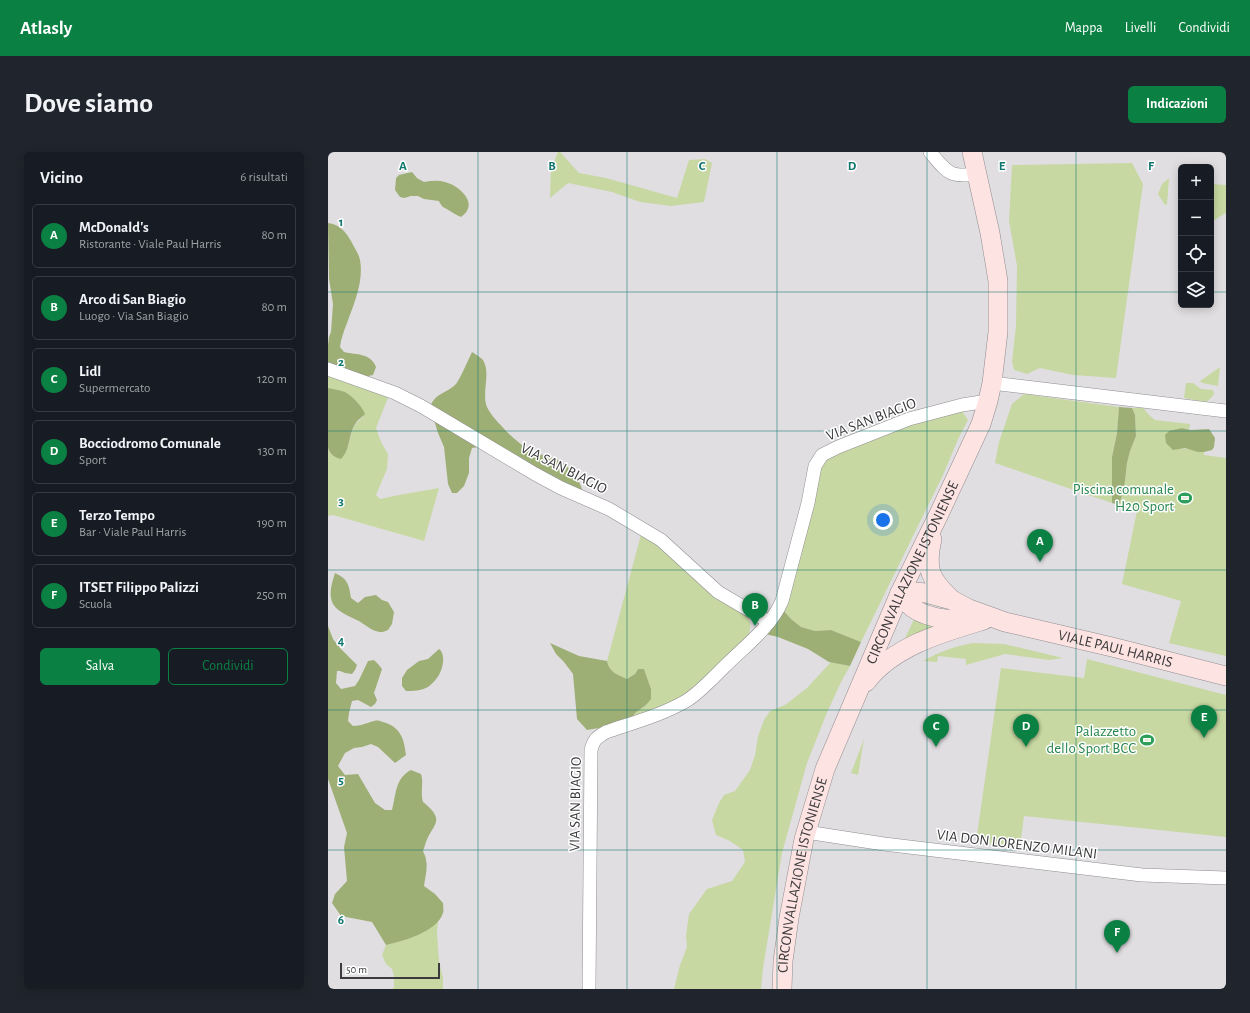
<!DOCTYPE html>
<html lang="it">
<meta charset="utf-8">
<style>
:root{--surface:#171b24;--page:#20242c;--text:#f1f3f6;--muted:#9ea1a6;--line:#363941;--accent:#0b8043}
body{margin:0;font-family:"Alegreya Sans",sans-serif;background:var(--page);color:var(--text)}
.controls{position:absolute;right:12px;top:12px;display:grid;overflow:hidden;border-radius:6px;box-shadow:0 2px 10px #0003}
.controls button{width:36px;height:36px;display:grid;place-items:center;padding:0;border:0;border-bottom:1px solid var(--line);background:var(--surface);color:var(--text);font:20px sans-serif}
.scale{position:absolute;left:12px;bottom:10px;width:100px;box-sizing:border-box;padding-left:4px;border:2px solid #3b3a3c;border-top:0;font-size:11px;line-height:14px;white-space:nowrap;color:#3b3a3c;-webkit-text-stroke:3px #fff;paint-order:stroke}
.you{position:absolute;left:555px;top:368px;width:14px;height:14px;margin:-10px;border:3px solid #fff;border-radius:50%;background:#1a73e8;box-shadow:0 0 0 6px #1a73e833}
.badge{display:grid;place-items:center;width:26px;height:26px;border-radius:50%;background:var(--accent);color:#fff;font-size:13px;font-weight:700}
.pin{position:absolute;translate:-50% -33px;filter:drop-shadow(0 1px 2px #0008)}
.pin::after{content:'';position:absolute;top:21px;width:14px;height:12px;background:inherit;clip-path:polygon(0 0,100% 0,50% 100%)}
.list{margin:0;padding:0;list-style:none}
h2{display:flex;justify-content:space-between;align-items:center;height:52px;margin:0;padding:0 16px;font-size:17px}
h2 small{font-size:13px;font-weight:400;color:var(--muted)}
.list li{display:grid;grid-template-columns:26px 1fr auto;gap:12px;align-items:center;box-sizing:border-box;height:64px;margin:0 8px 8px;padding:0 8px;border:1px solid var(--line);border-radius:6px}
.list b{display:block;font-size:15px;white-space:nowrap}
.list p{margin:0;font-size:13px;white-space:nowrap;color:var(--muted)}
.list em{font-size:13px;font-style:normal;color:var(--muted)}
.actions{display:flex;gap:8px;padding:12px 16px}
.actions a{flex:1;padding:9px 0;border:1px solid var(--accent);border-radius:6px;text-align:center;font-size:14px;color:var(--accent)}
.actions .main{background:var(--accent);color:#fff}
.icon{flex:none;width:22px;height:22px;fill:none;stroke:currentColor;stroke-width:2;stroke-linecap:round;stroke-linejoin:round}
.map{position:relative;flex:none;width:898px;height:837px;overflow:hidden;border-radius:6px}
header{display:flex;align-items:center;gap:24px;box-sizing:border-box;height:56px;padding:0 20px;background:var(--accent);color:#fff}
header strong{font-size:19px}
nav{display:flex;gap:22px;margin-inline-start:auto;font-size:14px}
.intro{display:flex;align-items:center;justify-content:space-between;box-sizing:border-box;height:96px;padding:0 24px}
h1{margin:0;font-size:28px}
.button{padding:10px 18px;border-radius:6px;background:var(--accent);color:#fff;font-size:14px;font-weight:700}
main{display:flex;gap:24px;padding:0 24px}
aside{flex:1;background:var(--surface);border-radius:6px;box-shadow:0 2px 10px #0003}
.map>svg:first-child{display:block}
</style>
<header>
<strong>Atlasly</strong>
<nav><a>Mappa</a><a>Livelli</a><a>Condividi</a></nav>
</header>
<div class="intro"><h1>Dove siamo</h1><a class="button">Indicazioni</a></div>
<main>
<aside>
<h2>Vicino<small>6 risultati</small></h2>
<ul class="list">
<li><span class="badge">A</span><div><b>McDonald's</b><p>Ristorante · Viale Paul Harris</p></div><em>80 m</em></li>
<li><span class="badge">B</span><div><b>Arco di San Biagio</b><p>Luogo · Via San Biagio</p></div><em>80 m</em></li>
<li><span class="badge">C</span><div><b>Lidl</b><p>Supermercato</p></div><em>120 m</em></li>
<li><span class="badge">D</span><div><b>Bocciodromo Comunale</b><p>Sport</p></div><em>130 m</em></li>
<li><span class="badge">E</span><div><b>Terzo Tempo</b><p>Bar · Viale Paul Harris</p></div><em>190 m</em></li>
<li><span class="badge">F</span><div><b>ITSET Filippo Palizzi</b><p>Scuola</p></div><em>250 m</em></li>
</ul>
<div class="actions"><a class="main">Salva</a><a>Condividi</a></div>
</aside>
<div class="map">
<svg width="898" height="837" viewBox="0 0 898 837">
<rect width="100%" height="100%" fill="#e1dee2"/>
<g fill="#c7d8a2">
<polygon points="230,0 232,0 251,21 278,26 349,46 361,8 377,7 384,11 376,50 343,54 312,50 284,40 240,31 222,46 223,17"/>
<polygon points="804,11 815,32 788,226 745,223 712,216 699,222 686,218 684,210 688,173 689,114 681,69 684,13"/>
<path d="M841,26L839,53L836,52C834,48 832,46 830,42L834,32Z"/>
<polygon points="883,32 898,33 898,61 883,70"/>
<polygon points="892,215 890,234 874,231 872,229"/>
<path d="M0,221L61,243L48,276L53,290L60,302L59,317L48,343L52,347L71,343L111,336L96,389L5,363L0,364V296C3,303 6,305 13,306C26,294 18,277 35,265C25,244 24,241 0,236Z"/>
<polygon points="858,231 865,231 873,237 885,238 886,242 883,246 878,250 856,246"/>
<polygon points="696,242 791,255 789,281 784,305 784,351 667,311 671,290 684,252"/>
<path d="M804,256H815L821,263L827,268L862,272L861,277L854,276L853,297C860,295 869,300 876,300V303L898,306V504L841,491L853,449L794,432L809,359L791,353L796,337L799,311L802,299L808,284L807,263Z"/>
<polygon points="634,259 640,268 631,285 615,323 533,490 503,478 487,479 473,475 463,467 456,459 488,327 497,307 515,298 609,264"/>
<path d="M314,379L419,464C424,471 423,478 419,486L353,547L303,567L307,561L318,553L323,537L316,517H310L307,522L299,527C290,523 281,520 279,509Z"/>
<polygon points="588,463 618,473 572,497"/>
<path d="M645,491L676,492L735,506L721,508L677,502L638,513V507L610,504L609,510L595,509C613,499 625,495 645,491Z"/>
<polygon points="759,507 898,543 898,685 696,664 692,695 648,690 673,516 756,526"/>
<polygon points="503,510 522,514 513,530 498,563 479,611 454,701 435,816 433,837 346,837 352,813 359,795 358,783 361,762 379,737 404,729 417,710 415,698 402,689 388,683 384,668 391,651 396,643 407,639 422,618 427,603 430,584 436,568 442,559 457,553 479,536"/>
<polygon points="536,587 530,623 523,621"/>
<path d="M110,769L109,780L111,809L115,826V837H63L66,836V824L64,817L58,812L54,803L58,793C80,788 92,783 110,769Z"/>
</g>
<g fill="#9eaf76">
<path d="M84,20L89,26L96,30C103,29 110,28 117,30C132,34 152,52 133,65C130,64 117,56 115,55C114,54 111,50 111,49L96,47L90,44H83L76,46L72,45L67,38L68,26L71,23Z"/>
<path d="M0,71C11,72 18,80 23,89C26,95 31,102 32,108C36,129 26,152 19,171C16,179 13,186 12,195L16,200C29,203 43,201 48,215L45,223L31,226L0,214V193L1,185L3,180L5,152L1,127Z"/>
<path d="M144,200C147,202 151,204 154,207C164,219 153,241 159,255C163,264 172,272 178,279C184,285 198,297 205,300C209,303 215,302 220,304C237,309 250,322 255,340L150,295L144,296L141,306V321L136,334L129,341H124L120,332L116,295L110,281L102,255C108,240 118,242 128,232C133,225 140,208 144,200Z"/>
<path d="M0,236C5,237 12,238 17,240C24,244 34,254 37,262C35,265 30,267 28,271C20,282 23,297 13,307C6,305 3,303 0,296Z"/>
<polygon points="791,255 804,256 807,263 808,284 802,299 799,311 796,337 791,353 784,351 784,305 789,281"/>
<polygon points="854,276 863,278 881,277 887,286 886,295 884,298 876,300 870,300 857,296 845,298 838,291 837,283 841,279"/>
<path d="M7,421C20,427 21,433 23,446L30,451L37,445L48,443L54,448L60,450L66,460L64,472L60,478C56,480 52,481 48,479C43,478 39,474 34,471C25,465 11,462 5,452C0,442 4,431 7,421Z"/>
<polygon points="456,459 463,467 473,475 487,479 503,478 533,490 522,514 501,510 480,497 450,485 433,481"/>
<path d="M0,474L5,487L12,496L29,513L27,518L24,522L17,521L12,519H9L8,531L13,537L27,534L31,528L40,509L46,508L50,512L54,517L46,541L49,548L47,552L43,555L30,548L24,549L21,561L20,569L25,574C33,574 38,571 46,569C50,568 52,569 55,570C73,575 76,587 78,603L67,611L50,595L43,592L34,595L26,596L17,601L10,614L17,623L30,622L47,651L57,658H64C68,643 67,626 83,618L93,622C96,631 92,639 95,650C120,670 103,672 97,693C97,694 95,699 95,699C96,702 98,705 98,708C100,716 97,726 96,734L107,742L115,751C115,754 116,758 115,761C109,780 75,789 58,793L44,770L13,764L4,751L7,742L19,729L16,695L19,681L0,627Z"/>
<path d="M222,491L251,504L279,509C281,520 290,523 299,527L307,522L310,517H316L323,537V547L318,553L307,561L303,567L290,573L259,578L249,567L245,522L236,510L228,502Z"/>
<path d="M111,497C118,502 115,516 111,523C108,528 104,532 100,535C93,539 85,539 78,539L74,534V526L79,518L91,509L100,507Z"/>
</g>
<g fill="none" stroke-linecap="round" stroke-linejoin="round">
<defs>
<g id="minor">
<path d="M602,0C619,20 621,26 649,22"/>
<polyline points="0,217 67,241 93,254 207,322 233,336 281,357 333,388 390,440 441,470"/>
<polyline points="664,231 898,259"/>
<polyline points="478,680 556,692 814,723 898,726"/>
<path d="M261,835L263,598C266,587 268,586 278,580C304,571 334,563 358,549C370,542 385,526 396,515C416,495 443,475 454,449L480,351L487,314L494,303L510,295L581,267L634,253L660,249"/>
</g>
<g id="secondary">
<path d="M604,387C597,418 602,427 624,448"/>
<path id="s1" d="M572,441L586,440L598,441L624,448L641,457L677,470L784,495L898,524"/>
<path d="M572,441C574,445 576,449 579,451C595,467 620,468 641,468"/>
<path d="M538,530C565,494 616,480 656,468"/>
<path id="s2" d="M454,837L455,809L461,766L476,687L497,617L572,441L611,362L653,272L660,249L664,231L670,180V129L662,81L644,0"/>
</g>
</defs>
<use href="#minor" stroke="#8f8d91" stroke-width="14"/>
<use href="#secondary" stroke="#8f8d91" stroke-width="20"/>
<use href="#minor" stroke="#fff" stroke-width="13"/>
<use href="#secondary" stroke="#fde3e1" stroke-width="19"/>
</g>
<path fill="none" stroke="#0f766e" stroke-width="1" stroke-opacity="0.55" d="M150,0V837M299,0V837M449,0V837M599,0V837M748,0V837M0,140H853M883,140H898M0,279H898M0,418H898M0,558H898M0,698H898"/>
<defs>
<symbol id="stadium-bare" viewBox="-9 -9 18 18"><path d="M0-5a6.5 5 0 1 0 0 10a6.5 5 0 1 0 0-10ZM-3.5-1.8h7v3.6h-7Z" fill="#2e9e5b" stroke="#fff" stroke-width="2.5" paint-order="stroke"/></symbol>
</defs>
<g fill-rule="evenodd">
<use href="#stadium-bare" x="847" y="336" width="20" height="20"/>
<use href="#stadium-bare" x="809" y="578" width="20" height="20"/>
</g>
<g text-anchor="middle" stroke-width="3" stroke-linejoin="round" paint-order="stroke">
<g font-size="15" fill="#3b3a3c" stroke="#fff">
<text transform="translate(543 267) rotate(-21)" y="5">VIA SAN BIAGIO</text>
<text transform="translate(236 316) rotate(27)" y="5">VIA SAN BIAGIO</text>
<text dy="5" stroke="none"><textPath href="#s2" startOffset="440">CIRCONVALLAZIONE ISTONIENSE</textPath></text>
<text dy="5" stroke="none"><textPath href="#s1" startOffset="224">VIALE PAUL HARRIS</textPath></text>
<text transform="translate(247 652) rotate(-89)" y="5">VIA SAN BIAGIO</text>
<text transform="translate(689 692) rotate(7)" y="5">VIA DON LORENZO MILANI</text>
<text dy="5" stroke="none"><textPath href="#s2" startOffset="116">CIRCONVALLAZIONE ISTONIENSE</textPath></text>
</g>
<g font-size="15" fill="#27864d" stroke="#fff" text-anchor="end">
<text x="846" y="342">Piscina comunale<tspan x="846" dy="17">H20 Sport</tspan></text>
<text x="808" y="584">Palazzetto<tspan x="808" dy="17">dello Sport BCC</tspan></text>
</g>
</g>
<g font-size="13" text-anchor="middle" font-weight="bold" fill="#0f766e" stroke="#fff" stroke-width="3" stroke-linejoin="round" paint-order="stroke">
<text x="75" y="18">A</text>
<text x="224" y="18">B</text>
<text x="374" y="18">C</text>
<text x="524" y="18">D</text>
<text x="674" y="18">E</text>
<text x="823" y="18">F</text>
<text x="13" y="74">1</text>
<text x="13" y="214">2</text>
<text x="13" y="353">3</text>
<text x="13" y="493">4</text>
<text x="13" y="632">5</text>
<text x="13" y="772">6</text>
</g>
</svg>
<div class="controls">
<button>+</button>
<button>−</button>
<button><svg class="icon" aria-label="locate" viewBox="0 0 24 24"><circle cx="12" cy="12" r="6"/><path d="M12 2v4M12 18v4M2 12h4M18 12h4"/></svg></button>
<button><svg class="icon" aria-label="layers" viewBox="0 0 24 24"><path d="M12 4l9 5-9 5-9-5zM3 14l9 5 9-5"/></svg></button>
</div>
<div class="scale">50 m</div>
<div class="you"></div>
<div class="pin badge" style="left:712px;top:410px">A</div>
<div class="pin badge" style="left:427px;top:474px">B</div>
<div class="pin badge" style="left:608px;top:595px">C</div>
<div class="pin badge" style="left:698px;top:595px">D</div>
<div class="pin badge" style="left:876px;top:586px">E</div>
<div class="pin badge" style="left:789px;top:801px">F</div>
</div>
</main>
